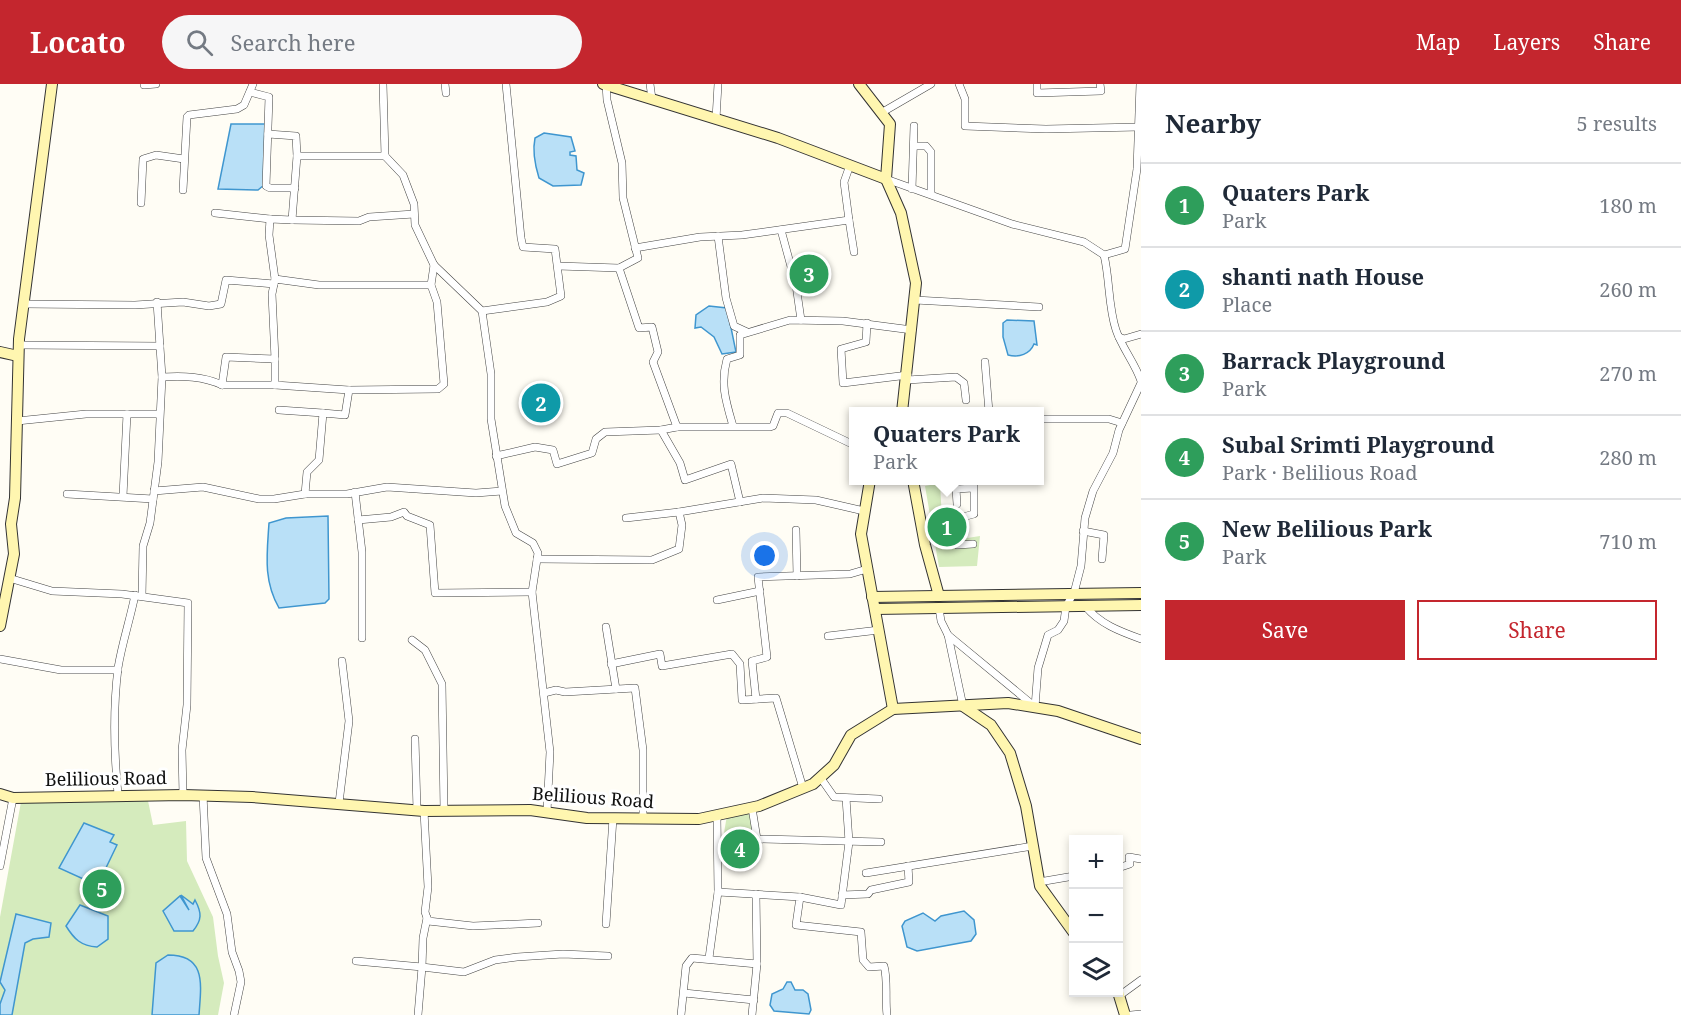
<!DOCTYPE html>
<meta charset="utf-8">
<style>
:root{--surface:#fff;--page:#f6f6f7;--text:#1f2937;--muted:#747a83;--line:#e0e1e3;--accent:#c4262e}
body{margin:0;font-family:"Noto Serif",serif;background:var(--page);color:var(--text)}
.controls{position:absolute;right:18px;bottom:18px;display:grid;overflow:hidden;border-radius:0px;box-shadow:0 3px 9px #0003}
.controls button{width:54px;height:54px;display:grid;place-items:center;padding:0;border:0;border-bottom:2px solid var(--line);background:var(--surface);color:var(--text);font:30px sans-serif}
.you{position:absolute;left:765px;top:472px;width:21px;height:21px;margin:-15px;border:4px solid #fff;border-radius:50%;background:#1a73e8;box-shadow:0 0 0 9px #1a73e833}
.badge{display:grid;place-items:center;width:39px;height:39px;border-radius:50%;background:var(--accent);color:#fff;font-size:20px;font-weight:700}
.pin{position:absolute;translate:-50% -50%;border:3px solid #fff;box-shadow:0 2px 6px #0006}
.popup{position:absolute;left:849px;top:323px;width:195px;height:78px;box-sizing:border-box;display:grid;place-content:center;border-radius:0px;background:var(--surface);filter:drop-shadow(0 2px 4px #0005);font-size:20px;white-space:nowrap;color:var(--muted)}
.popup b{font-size:22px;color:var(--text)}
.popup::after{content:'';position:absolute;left:50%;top:100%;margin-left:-12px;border:12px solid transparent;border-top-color:var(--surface)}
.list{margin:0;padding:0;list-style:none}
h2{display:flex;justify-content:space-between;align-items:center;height:78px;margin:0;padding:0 24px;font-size:26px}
h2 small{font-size:20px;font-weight:400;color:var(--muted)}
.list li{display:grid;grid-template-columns:39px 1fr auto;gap:18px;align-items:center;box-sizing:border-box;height:84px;padding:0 24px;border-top:2px solid var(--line)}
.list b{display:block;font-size:22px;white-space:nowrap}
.list p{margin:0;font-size:20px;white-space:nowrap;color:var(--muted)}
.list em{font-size:20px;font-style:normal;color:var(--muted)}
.actions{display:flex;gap:12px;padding:18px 24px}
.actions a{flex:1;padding:14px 0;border:2px solid var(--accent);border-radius:0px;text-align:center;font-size:21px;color:var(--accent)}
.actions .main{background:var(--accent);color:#fff}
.icon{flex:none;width:33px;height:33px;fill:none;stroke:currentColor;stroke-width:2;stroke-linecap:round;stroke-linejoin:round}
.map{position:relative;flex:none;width:1141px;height:931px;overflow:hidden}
header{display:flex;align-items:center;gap:36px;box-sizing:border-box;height:84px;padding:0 30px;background:var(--accent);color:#fff}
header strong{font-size:28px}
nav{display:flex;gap:33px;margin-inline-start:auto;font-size:21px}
.search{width:420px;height:54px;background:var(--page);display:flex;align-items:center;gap:15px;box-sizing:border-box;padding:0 21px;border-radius:33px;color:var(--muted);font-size:22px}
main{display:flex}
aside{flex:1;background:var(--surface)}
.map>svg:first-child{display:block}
</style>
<header>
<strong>Locato</strong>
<div class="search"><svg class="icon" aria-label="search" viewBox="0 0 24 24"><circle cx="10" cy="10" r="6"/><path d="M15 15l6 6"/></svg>Search here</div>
<nav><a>Map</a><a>Layers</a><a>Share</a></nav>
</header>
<main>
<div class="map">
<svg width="1141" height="931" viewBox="0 0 1141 931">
<rect width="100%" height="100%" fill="#fffdf5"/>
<g fill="#d5ebbd">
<polygon points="820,171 826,204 798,209 791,176"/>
<polygon points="940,399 942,435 962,433 961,455 980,452 977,482 939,483 925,402"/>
<polygon points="147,712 153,741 186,737 187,777 213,833 218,872 224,899 218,931 0,931 0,833 21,718"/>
<polygon points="753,728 755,780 726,782 724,749 727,731"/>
</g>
<g fill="#b9e0f7" stroke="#3f96cf" stroke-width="1.5">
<polygon points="231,40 267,40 264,101 258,106 218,105"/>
<path d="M544,49L571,53L575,67L570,68V71L576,72L577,86L584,89L581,101L553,102L539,94C535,81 532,68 535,54Z"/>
<polygon points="709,222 727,224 736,268 722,270 714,253 701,243 695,244 696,231"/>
<path d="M1007,236L1034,237L1037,261L1034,260C1030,270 1019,274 1008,271L1003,253V239Z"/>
<path d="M328,432L329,515L325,519L279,524C263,496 267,470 269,439L286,434Z"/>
<polygon points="84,739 114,751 110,758 117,761 103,790 105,798 101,803 59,784"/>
<path d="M181,811L193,820L195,816C202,829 202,836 193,847H174L163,827L180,812L189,826Z"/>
<path d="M80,821L108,832V855L97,863C81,862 74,855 66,842Z"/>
<polygon points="964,827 974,836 976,850 971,857 917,867 907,863 902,842 905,837 923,829 935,837 941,832"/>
<polygon points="16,830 51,839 49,853 33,855 25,859 12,931 0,931 0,920 5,906 0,898"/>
<path d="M168,871C207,871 201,901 199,931H152L156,879Z"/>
<polygon points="787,898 791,898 795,906 803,906 808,910 811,926 809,930 774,927 770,921 772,910 783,905"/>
</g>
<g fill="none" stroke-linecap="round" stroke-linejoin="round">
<defs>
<g id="street">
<polyline points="383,0 385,72"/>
<polyline points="445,0 446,9"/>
<polyline points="606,0 607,16 622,79 623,114 638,174 619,184 639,244 652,243 658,268 653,278 677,343 661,346 680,379 685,396 731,380 740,418"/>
<polyline points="650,0 652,15"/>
<polyline points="959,0 965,15 965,42 1046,45 1139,43"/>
<polyline points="1037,0 1037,9 1101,7 1100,0"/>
<polyline points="144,1 156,0"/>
<polyline points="250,8 269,13 266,102 270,104 295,104"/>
<polyline points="881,29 931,0"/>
<polyline points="716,35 718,0"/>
<polyline points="268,50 296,52 297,72"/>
<polyline points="914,62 926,62 931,68 931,110"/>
<path d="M886,95L1012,140L1084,158L1104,171C1110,196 1108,222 1116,246C1122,264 1135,279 1141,297"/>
<polyline points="912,105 914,42"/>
<polyline points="183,106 187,33 189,31 237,25 244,21 253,0"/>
<polyline points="141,119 143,75 156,71 184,75"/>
<polyline points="215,129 270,135"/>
<polyline points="292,136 359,137 369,133 414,130"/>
<polyline points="849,136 854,168"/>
<polyline points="781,146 796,201 801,236"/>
<polyline points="718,152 726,214 734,242 747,248"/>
<polyline points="635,164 700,153 742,151 849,136 844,98 850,81"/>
<polyline points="1104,171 1125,165 1137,85 1140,0"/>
<polyline points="558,182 619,184"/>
<polyline points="275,195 269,151 270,135 292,136 297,72 385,72 403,91 414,120 415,141 434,181 482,227 491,290 491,335 505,422 516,449 533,459 538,469 532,508 550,668 547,728"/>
<polyline points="915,216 1039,223"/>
<polyline points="24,220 135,221 183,218 209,222 221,220 226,196 274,200"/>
<polyline points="482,227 547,218 561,212 555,165 523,163 521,154 506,0"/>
<polyline points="867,239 866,258 841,265 843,299 908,291"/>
<polyline points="1119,253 1124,255 1141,250"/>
<polyline points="19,261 160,262"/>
<polyline points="275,275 272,210 275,195 319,201 431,201"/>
<polyline points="985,278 989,328"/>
<path d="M162,293C183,292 203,292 222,301L226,273L275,275V301L349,306"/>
<polyline points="907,296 956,293 964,299 966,316"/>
<polyline points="222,301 275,301"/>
<polyline points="279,326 323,329"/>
<polyline points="1040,335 1109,335 1122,339"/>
<polyline points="17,337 86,330 158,330"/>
<path d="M733,342C726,318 720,300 727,275L740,271V251L790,236L843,237L912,246"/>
<polyline points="677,343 770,343 773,342 778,329 787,329 854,361"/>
<polyline points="496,372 535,363 553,366 557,380 592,369 596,355 605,348 661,346"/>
<polyline points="154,407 203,403 259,415 274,415 305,410 347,410 387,403 476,409 502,407"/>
<polyline points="355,408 362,468 362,554"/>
<polyline points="67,410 153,415"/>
<polyline points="305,410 307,388 319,376 323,329 345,331 349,306 438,305 444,300 437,218 431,201 434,181"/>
<polyline points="123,412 127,330"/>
<polyline points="957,420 956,405 973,404"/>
<polyline points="626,434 679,428"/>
<polyline points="358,436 391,433 404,428 407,432 430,441 435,509 532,508"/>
<polyline points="796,446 797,492"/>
<polyline points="1083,447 1104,451 1102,475"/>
<polyline points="973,460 957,461 954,458 955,435 974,430 974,396"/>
<polyline points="537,475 652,476 679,465 682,441 679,428 763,414 816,416 864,427"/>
<polyline points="9,494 52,507 122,510 188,519 187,621 182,666 183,711"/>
<polyline points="142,512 143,462 150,439 158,378 162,293 157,218"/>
<polyline points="717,516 760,507"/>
<path d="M1085,522C1100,540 1119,547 1141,555"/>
<polyline points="939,524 941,537 948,551 963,622"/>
<polyline points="606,543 616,605"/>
<polyline points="948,551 1034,622"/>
<polyline points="828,552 879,546"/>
<polyline points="412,556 425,566 442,600 444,726"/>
<polyline points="0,575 61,586 118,586"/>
<polyline points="611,580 660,570 662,582 732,570 740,580 742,616 776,614 803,704"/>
<polyline points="544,609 556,606 565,608 635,604 643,666 643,735"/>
<polyline points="756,615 752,577 767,573 758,493 850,490 867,485"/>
<polyline points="1035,623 1038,584 1048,551 1058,546 1064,537 1066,522 1074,509 1081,482 1085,434 1093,407 1113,369 1119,346 1141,299"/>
<polyline points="415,655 417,726"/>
<polyline points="820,693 834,713 879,715"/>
<path d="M118,710C114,669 113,625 118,584C122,559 130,536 135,511"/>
<polyline points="203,711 206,774 227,830 232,868 239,887 241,898 234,931"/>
<polyline points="339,719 349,637 342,577"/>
<polyline points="752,724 757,755 881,758"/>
<polyline points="424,727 428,803 425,828 428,837 473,842 538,839"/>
<path d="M717,732L718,808L800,813L796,841L861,848L863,876L869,883L884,882C888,895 885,916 887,931"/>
<polyline points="0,782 13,714"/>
<polyline points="1118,784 1130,780 1129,773 1141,775"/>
<polyline points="866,789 1033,762"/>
<polyline points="1039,798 1074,792"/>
<polyline points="842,811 868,810 871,806 909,798 908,782"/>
<polyline points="800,813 841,821 849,758 846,714"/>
<polyline points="427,834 423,854 422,883 464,888 495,876 517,873 563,870 608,872"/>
<polyline points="606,840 613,734"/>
<polyline points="709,874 718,808"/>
<polyline points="356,877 422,883 418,931"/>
<polyline points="684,909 754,916"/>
<polyline points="1119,912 1141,896"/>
<polyline points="681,931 686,882 692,874 757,880 756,810"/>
<polyline points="752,931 757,880"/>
<polyline points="1131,931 1141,930"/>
</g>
<g id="secondary">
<polyline points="603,0 778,54 886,95"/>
<polyline points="859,0 890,40 886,95 901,129 916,199 902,328"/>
<polyline points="0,268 18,272"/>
<polyline points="870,396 861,450 893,625"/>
<polyline points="913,396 925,461 939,512"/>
<polyline points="872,513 1141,509"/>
<polyline points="875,525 1141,521"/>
<polyline points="0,542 14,470 11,440 15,414 19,255 52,0"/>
<polyline points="963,622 991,641 1010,669 1026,722 1040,802 1074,849"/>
<polyline points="0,710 13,714 183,711 252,713 424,727 530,726 587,734 699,735 759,722 813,700 834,681 851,651 893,625 1008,619 1058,627 1141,655"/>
<polyline points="1118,908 1125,931"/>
</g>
</defs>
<use href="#street" stroke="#444" stroke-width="8"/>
<use href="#secondary" stroke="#333" stroke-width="12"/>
<use href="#street" stroke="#fff" stroke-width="7"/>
<use href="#secondary" stroke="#fff6b0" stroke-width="10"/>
</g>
<g text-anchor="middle" stroke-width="6" stroke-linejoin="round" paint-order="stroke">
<g font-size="18" fill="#111" stroke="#fff">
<text transform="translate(106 695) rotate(-1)" y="6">Belilious Road</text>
<text transform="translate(593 714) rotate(4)" y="6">Belilious Road</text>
</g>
</g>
</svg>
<div class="controls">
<button>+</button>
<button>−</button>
<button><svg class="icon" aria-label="layers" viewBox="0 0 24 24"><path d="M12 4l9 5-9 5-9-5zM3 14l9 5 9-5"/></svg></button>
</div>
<div class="you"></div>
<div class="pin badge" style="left:947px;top:443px;background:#2e9e5b">1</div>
<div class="popup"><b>Quaters Park</b>Park</div>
<div class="pin badge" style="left:541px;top:319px;background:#0f9aa8">2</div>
<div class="pin badge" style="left:809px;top:190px;background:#2e9e5b">3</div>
<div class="pin badge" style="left:740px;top:765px;background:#2e9e5b">4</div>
<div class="pin badge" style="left:102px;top:805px;background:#2e9e5b">5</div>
</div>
<aside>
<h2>Nearby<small>5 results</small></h2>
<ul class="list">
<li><span class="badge" style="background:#2e9e5b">1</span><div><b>Quaters Park</b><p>Park</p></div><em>180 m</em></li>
<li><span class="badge" style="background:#0f9aa8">2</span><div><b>shanti nath House</b><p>Place</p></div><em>260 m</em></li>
<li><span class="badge" style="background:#2e9e5b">3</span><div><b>Barrack Playground</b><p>Park</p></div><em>270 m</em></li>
<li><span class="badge" style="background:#2e9e5b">4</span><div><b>Subal Srimti Playground</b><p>Park · Belilious Road</p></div><em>280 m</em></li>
<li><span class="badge" style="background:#2e9e5b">5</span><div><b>New Belilious Park</b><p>Park</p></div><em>710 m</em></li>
</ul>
<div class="actions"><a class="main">Save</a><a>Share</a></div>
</aside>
</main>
